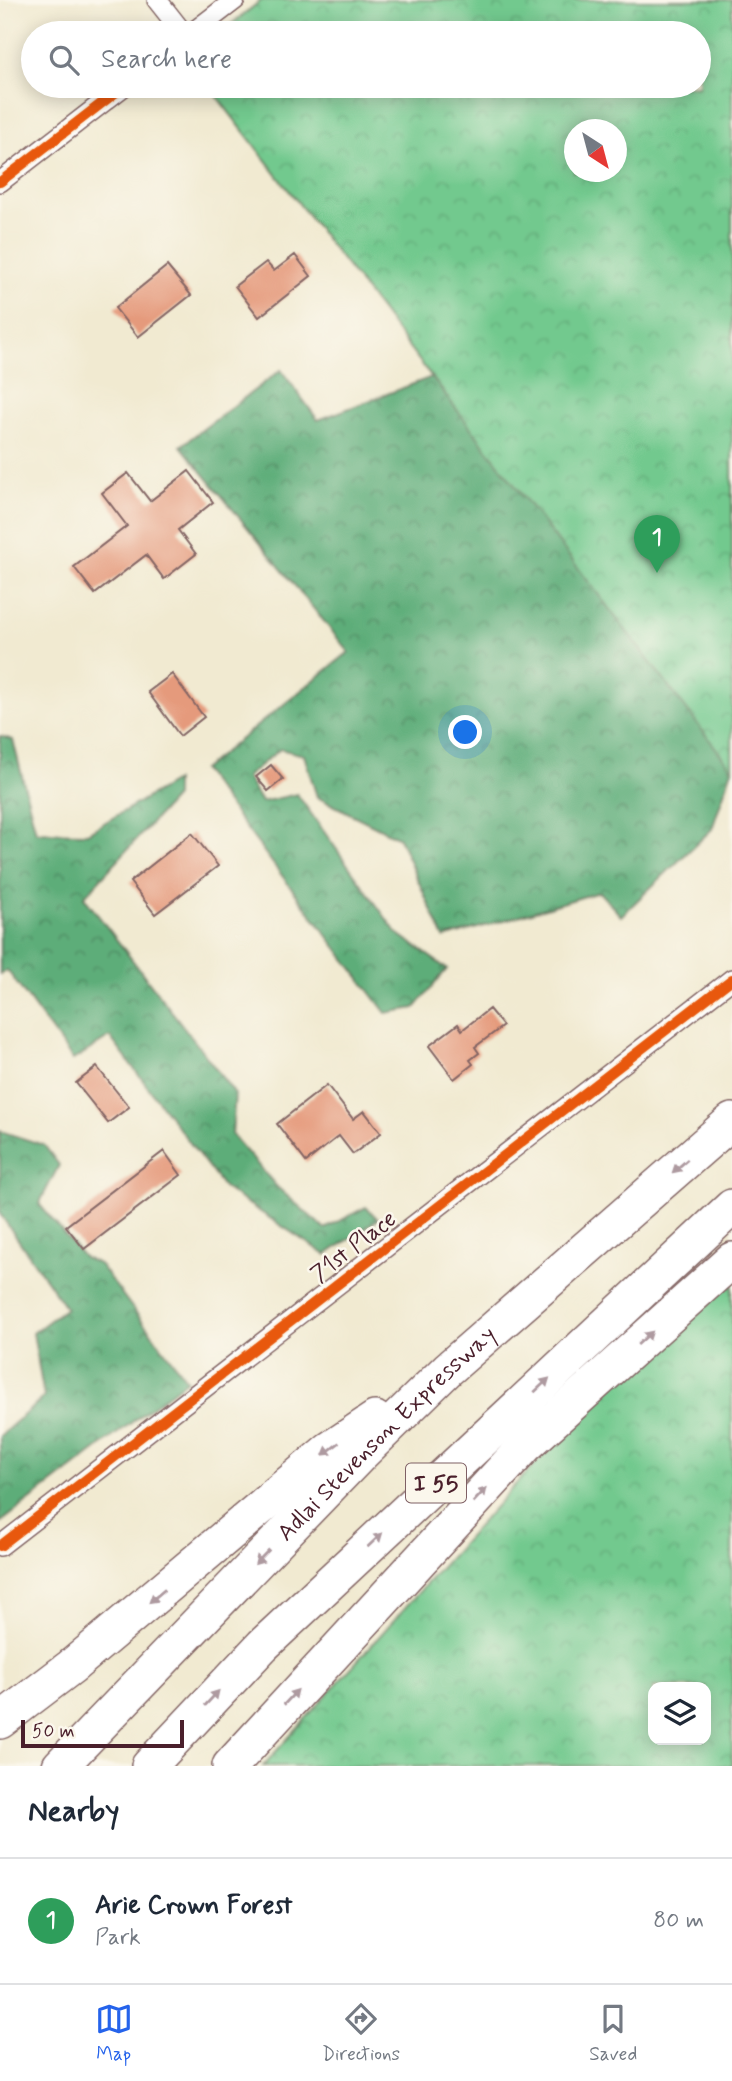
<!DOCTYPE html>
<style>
:root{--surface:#fff;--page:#f2f2f3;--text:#1f2937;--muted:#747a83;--line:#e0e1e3;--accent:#2563eb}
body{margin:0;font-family:Mynerve,sans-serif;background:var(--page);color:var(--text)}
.controls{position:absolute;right:21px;bottom:21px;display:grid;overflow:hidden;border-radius:14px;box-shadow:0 4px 18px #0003}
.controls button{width:63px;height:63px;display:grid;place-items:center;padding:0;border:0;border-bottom:2px solid var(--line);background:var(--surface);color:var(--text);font:35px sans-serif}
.compass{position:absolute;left:564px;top:119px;width:63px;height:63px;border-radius:50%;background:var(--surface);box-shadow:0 4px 18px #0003;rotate:144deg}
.scale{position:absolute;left:21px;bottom:18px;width:163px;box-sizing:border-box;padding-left:7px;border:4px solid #4a1f2b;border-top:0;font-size:19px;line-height:24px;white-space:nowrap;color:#4a1f2b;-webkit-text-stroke:5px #fbf7ec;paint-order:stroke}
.you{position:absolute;left:466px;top:733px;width:24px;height:24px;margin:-18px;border:5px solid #fff;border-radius:50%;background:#1a73e8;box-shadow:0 0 0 10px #1a73e833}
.badge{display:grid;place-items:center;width:46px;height:46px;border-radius:50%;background:var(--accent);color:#fff;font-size:23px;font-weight:700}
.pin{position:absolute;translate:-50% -58px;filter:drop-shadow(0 2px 4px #0008)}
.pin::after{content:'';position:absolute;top:37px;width:24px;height:21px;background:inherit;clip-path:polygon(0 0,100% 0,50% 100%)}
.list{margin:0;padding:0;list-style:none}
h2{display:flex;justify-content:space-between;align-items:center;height:91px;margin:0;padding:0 28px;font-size:30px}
h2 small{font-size:23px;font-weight:400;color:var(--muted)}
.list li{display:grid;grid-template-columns:46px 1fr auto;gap:21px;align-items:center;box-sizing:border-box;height:126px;padding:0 28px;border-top:2px solid var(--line)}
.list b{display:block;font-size:26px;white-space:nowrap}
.list p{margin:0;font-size:23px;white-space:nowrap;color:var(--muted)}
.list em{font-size:23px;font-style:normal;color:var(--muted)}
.icon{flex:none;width:38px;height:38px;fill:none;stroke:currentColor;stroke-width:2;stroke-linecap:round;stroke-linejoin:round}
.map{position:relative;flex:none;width:732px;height:1766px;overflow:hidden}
.search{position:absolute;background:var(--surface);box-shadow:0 4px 18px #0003;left:21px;right:21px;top:21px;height:77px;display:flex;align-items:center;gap:18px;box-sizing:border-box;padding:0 24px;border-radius:38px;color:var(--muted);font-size:26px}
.sheet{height:217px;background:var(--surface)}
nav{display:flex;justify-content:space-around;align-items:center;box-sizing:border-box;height:98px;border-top:2px solid var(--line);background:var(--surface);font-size:19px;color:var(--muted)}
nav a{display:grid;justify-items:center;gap:4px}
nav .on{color:var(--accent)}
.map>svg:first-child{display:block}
</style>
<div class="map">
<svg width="732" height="1766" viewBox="0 0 732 1766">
<defs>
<pattern id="forest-crowns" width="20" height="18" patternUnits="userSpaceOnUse" patternTransform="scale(1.75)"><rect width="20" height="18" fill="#5dad79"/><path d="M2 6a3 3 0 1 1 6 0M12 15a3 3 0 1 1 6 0" fill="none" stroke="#4f8c63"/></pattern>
<pattern id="park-crowns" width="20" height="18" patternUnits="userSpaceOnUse" patternTransform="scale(1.75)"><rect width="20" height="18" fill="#72c98e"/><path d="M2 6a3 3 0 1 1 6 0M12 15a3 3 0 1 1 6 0" fill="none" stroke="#64ac7b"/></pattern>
</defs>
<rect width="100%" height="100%" fill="#fbf7ec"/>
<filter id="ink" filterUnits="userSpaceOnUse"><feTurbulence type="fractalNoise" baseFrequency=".0143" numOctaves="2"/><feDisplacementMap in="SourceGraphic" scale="14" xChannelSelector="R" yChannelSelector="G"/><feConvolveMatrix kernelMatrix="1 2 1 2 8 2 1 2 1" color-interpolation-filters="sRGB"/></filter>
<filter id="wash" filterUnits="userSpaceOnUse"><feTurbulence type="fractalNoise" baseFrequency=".00686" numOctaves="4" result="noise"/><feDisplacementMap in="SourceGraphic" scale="28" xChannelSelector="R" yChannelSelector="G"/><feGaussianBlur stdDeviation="1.57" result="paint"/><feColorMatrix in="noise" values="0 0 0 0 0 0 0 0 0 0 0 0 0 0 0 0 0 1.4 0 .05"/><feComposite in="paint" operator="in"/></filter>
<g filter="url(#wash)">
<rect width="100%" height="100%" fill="#f1ead1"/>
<g fill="url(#forest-crowns)" stroke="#546652" stroke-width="2">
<polygon points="262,0 732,0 732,769 712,829 621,916 599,892 444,938 399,838 317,797 304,755 280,749 246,777 261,802 297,794 396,932 447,969 415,1008 386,1013 202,770 349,652 181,446 281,370 318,420 432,377 209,86 574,130 574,172 589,206 699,86 699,33 220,33"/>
<polygon points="0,736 13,740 36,832 87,833 175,781 175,797 84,897 235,1094 232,1135 277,1187 325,1229 366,1207 378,1219 326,1255 224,1188 110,1037 73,1060 7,970 0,974"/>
<polygon points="0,1131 44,1145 59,1165 39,1204 84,1258 99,1264 187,1380 0,1523 0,1436 44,1397 33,1333 66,1308 0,1214"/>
</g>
<g fill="url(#park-crowns)" stroke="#5e745c" stroke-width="2" fill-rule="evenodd">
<path d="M262,0H732V769L209,86H699V33H220ZM574,130H616V172H574Z"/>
<path d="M732,1283V1766H263L514,1486L599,1396ZM653,1687H706V1740H653Z"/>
</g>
<g id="blocks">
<g fill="#e59a7c">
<polygon points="295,255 311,276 259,317 235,286 266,262 274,271"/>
<polygon points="167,266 191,295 138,337 115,308"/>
<polygon points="189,471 213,502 178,530 196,554 164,579 146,555 95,594 74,567 127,526 102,493 128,473 150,501"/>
<polygon points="172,674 204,717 180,736 148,692"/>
<polygon points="271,765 283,779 268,791 256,777"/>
<polygon points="192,833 218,866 155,914 130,882"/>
<polygon points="489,1009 503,1026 475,1047 479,1053 470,1060 473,1064 454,1079 429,1046 458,1024 462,1030"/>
<polygon points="97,1067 129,1107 108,1123 76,1083"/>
<polygon points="327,1085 353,1119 364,1111 381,1133 353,1154 339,1136 306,1162 277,1124"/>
<polygon points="164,1151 181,1175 84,1249 66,1226"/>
</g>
</g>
</g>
<g filter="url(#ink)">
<use href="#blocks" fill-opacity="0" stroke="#846665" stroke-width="2"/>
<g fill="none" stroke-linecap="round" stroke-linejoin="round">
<defs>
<g id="street">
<polyline points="157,0 183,33"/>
<polyline points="192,33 235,0"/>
<polyline points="0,182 124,86"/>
<polyline points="0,1546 732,979"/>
</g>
<g id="highway">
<polyline points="0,1721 71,1667 330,1449 375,1419"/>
<path id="s1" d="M60,1766L361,1454L448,1369L732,1121"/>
<polyline points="149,1766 263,1645 732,1207"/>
<polyline points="230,1766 526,1445 732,1260"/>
</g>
</defs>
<use href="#street" stroke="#846665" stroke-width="22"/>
<use href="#highway" stroke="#846665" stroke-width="38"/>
<use href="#street" stroke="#fff" stroke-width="19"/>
<use href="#highway" stroke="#fff" stroke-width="35"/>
<defs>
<g id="cycleway">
<polyline points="0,182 124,86"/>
<polyline points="0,1546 732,979"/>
</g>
</defs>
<use href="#cycleway" stroke="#fbf7ec" stroke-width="15"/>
<use href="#cycleway" stroke="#e8590c" stroke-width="10"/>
</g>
<defs><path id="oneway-solid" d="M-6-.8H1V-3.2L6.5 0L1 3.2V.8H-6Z" transform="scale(1.75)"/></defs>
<g fill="#ae9aa0">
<use href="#oneway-solid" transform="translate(680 1166) rotate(139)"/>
<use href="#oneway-solid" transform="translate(645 1338) rotate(-42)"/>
<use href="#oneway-solid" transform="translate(542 1385) rotate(-43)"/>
<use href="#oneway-solid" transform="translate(331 1449) rotate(143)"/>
<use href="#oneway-solid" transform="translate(480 1495) rotate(-47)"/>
<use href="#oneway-solid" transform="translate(375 1540) rotate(-43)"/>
<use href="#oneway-solid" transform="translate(262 1557) rotate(134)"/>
<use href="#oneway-solid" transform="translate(157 1596) rotate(140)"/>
<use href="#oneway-solid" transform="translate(291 1697) rotate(-47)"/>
<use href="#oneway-solid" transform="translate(212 1698) rotate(-47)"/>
</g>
</g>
<g text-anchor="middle" stroke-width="5" stroke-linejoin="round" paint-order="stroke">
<rect fill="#fbf7ec" stroke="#7f6065" stroke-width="2" x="406" y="1463.5" width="60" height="39" rx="5"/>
<g font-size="23" font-weight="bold" fill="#4a1f2b">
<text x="436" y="1491">I 55</text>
</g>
<g font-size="24" fill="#4a1f2b" stroke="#fbf7ec">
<text transform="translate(353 1246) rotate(-38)" y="8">71st Place</text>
<text dy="8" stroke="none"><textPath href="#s1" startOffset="466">Adlai Stevenson Expressway</textPath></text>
</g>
</g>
</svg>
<div class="controls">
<button><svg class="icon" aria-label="layers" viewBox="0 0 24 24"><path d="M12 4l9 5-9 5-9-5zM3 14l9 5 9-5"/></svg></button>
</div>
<svg class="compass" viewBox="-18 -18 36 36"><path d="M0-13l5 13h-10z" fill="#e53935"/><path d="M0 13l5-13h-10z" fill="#747a83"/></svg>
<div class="scale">50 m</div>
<div class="you"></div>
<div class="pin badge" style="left:657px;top:573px;background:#2e9e5b">1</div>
<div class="search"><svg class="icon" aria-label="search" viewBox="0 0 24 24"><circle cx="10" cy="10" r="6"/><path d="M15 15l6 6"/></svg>Search here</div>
</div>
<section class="sheet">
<h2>Nearby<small></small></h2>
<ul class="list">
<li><span class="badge" style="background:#2e9e5b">1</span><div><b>Arie Crown Forest</b><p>Park</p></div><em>80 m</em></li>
</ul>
</section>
<nav>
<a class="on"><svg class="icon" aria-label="map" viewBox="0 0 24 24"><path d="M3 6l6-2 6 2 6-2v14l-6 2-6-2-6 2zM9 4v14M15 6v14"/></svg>Map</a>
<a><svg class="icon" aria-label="directions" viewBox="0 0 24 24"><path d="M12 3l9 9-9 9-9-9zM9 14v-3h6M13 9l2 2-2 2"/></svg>Directions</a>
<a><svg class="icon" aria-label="saved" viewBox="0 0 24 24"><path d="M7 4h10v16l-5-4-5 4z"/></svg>Saved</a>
</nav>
